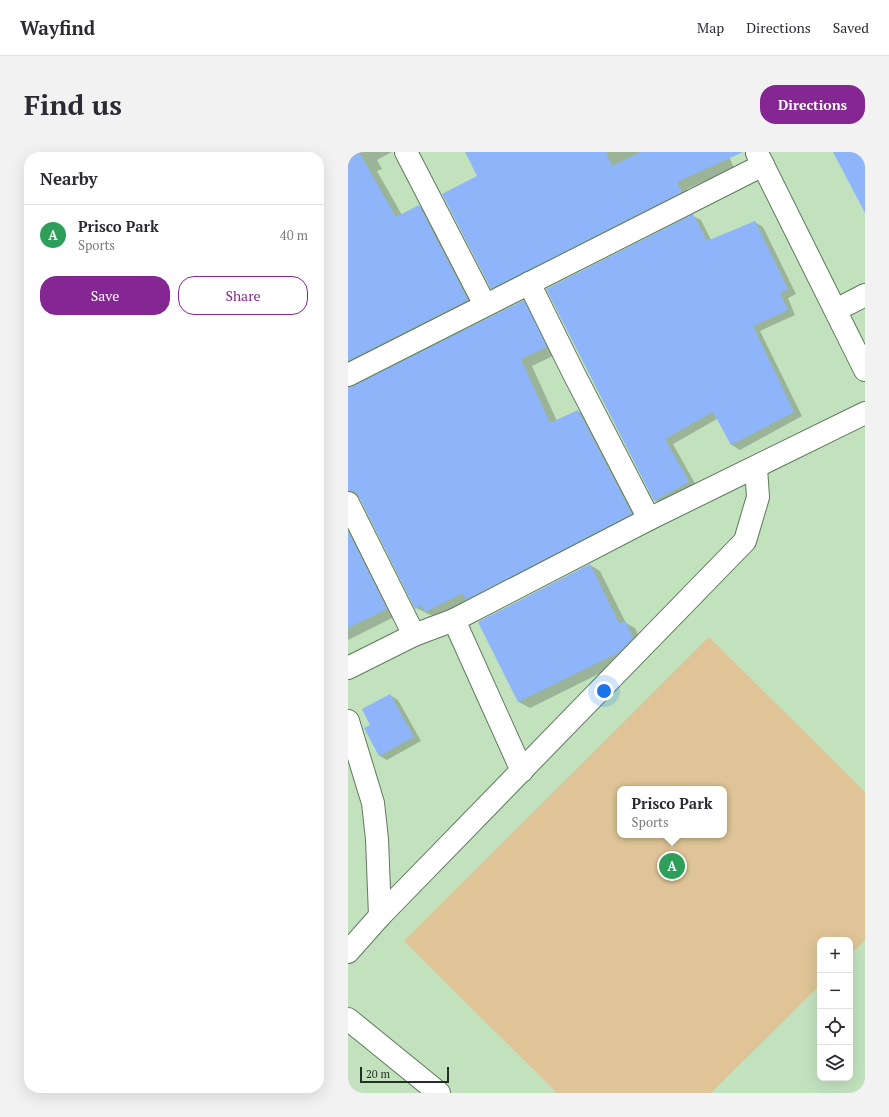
<!DOCTYPE html>
<meta charset="utf-8">
<style>
:root{--surface:#fff;--page:#f2f2f3;--text:#2b2b33;--muted:#7c7c81;--line:#e1e1e2;--accent:#842793}
body{margin:0;font-family:"PT Serif",serif;background:var(--page);color:var(--text)}
.controls{position:absolute;right:12px;bottom:12px;display:grid;overflow:hidden;border-radius:8px;box-shadow:0 4px 16px #0002}
.controls button{width:36px;height:36px;display:grid;place-items:center;padding:0;border:0;border-bottom:1px solid var(--line);background:var(--surface);color:var(--text);font:20px sans-serif}
.scale{position:absolute;left:12px;bottom:10px;width:89px;box-sizing:border-box;padding-left:4px;border:2px solid #232f22;border-top:0;font-size:11px;line-height:14px;white-space:nowrap;color:#232f22;-webkit-text-stroke:3px #c2e2be;paint-order:stroke}
.you{position:absolute;left:256px;top:539px;width:14px;height:14px;margin:-10px;border:3px solid #fff;border-radius:50%;background:#1a73e8;box-shadow:0 0 0 6px #1a73e833}
.badge{display:grid;place-items:center;width:26px;height:26px;border-radius:50%;background:var(--accent);color:#fff;font-size:13px;font-weight:700}
.pin{position:absolute;translate:-50% -50%;border:2px solid #fff;box-shadow:0 1px 4px #0006}
.popup{position:absolute;left:269px;top:634px;width:110px;height:52px;box-sizing:border-box;display:grid;place-content:center;border-radius:8px;background:var(--surface);filter:drop-shadow(0 1px 3px #0005);font-size:13px;white-space:nowrap;color:var(--muted)}
.popup b{font-size:15px;color:var(--text)}
.popup::after{content:'';position:absolute;left:50%;top:100%;margin-left:-8px;border:8px solid transparent;border-top-color:var(--surface)}
.list{margin:0;padding:0;list-style:none}
h2{display:flex;justify-content:space-between;align-items:center;height:52px;margin:0;padding:0 16px;font-size:17px}
h2 small{font-size:13px;font-weight:400;color:var(--muted)}
.list li{display:grid;grid-template-columns:26px 1fr auto;gap:12px;align-items:center;box-sizing:border-box;height:60px;padding:0 16px;border-top:1px solid var(--line)}
.list b{display:block;font-size:15px;white-space:nowrap}
.list p{margin:0;font-size:13px;white-space:nowrap;color:var(--muted)}
.list em{font-size:13px;font-style:normal;color:var(--muted)}
.actions{display:flex;gap:8px;padding:12px 16px}
.actions a{flex:1;padding:9px 0;border:1px solid var(--accent);border-radius:16px;text-align:center;font-size:14px;color:var(--accent)}
.actions .main{background:var(--accent);color:#fff}
.icon{flex:none;width:22px;height:22px;fill:none;stroke:currentColor;stroke-width:2;stroke-linecap:round;stroke-linejoin:round}
.map{position:relative;flex:none;width:517px;height:941px;overflow:hidden;border-radius:16px}
header{display:flex;align-items:center;gap:24px;box-sizing:border-box;height:56px;padding:0 20px;background:var(--surface);border-bottom:1px solid var(--line)}
header strong{font-size:19px}
nav{display:flex;gap:22px;margin-inline-start:auto;font-size:14px}
.intro{display:flex;align-items:center;justify-content:space-between;box-sizing:border-box;height:96px;padding:0 24px}
h1{margin:0;font-size:28px}
.button{padding:10px 18px;border-radius:16px;background:var(--accent);color:#fff;font-size:14px;font-weight:700}
main{display:flex;gap:24px;padding:0 24px}
aside{flex:1;background:var(--surface);border-radius:16px;box-shadow:0 4px 16px #0002}
.map>svg:first-child{display:block}
</style>
<header>
<strong>Wayfind</strong>
<nav><a>Map</a><a>Directions</a><a>Saved</a></nav>
</header>
<div class="intro"><h1>Find us</h1><a class="button">Directions</a></div>
<main>
<aside>
<h2>Nearby<small></small></h2>
<ul class="list">
<li><span class="badge" style="background:#2e9e5b">A</span><div><b>Prisco Park</b><p>Sports</p></div><em>40 m</em></li>
</ul>
<div class="actions"><a class="main">Save</a><a>Share</a></div>
</aside>
<div class="map">
<svg width="517" height="941" viewBox="0 0 517 941">
<rect width="100%" height="100%" fill="#c2e2be"/>
<path fill="#dec496" fill-rule="evenodd" d="M361,485L517,640V788L502,803V788H472V833L363,941H209L56,789ZM272,637H376V683H272Z"/>
<g fill="#0003">
<polygon points="0,0 44,0 29,8 34,17 29,19 54,63 71,54 83,61 131,155 0,225"/>
<polygon points="118,0 220,0 228,16 259,0 379,0 386,16 339,37 344,47 155,143 143,136 131,24"/>
<polygon points="345,64 353,68 363,88 407,70 415,75 448,142 440,146 447,163 412,179 454,264 392,298 384,293 369,267 325,292 349,335 315,353 307,348"/>
<polygon points="176,149 187,156 209,202 184,214 209,269 230,259 242,265 295,368 89,466 68,456 12,345 6,346 0,353 0,236"/>
<polygon points="0,364 50,463 0,488 0,491"/>
<polygon points="242,413 252,419 278,471 287,476 295,493 281,507 182,556 171,550 131,470"/>
<polygon points="42,543 50,548 73,589 39,608 32,604 24,573"/>
</g>
<g fill="#8eb4f9">
<polygon points="0,0 11,0 48,65 71,53 120,148 0,209"/>
<polygon points="117,0 258,0 264,14 293,0 395,0 329,30 334,40 143,137 94,42 129,24"/>
<polygon points="485,0 517,0 517,61"/>
<polygon points="345,62 359,89 407,69 440,137 432,141 440,158 405,174 446,260 383,293 365,260 317,287 341,330 306,349 198,137"/>
<polygon points="176,148 199,195 173,207 202,271 230,258 284,362 118,448 115,441 77,460 74,453 67,457 11,345 7,340 0,339 0,235"/>
<polygon points="0,379 39,457 0,476"/>
<polygon points="242,412 271,471 277,469 285,486 270,501 170,550 130,470"/>
<polygon points="42,542 66,585 31,604 16,576 22,573 14,557"/>
</g>
<g fill="none" stroke-linecap="round" stroke-linejoin="round">
<defs>
<g id="minor">
<polyline points="58,0 137,153"/>
<polyline points="409,1 517,218"/>
<polyline points="181,131 226,222 301,367"/>
<polyline points="488,158 517,143"/>
<polyline points="0,223 415,13"/>
<polyline points="0,351 66,483"/>
<polyline points="106,468 174,619"/>
<polyline points="0,516 66,483 106,468 301,367 517,261"/>
<polyline points="0,569 25,651 29,687 32,764"/>
<polyline points="0,800 32,764 397,389 410,345 408,316"/>
<polyline points="0,867 91,941"/>
</g>
</defs>
<use href="#minor" stroke="#5e7a5b" stroke-width="24"/>
<use href="#minor" stroke="#fff" stroke-width="22"/>
</g>
</svg>
<div class="controls">
<button>+</button>
<button>−</button>
<button><svg class="icon" aria-label="locate" viewBox="0 0 24 24"><circle cx="12" cy="12" r="6"/><path d="M12 2v4M12 18v4M2 12h4M18 12h4"/></svg></button>
<button><svg class="icon" aria-label="layers" viewBox="0 0 24 24"><path d="M12 4l9 5-9 5-9-5zM3 14l9 5 9-5"/></svg></button>
</div>
<div class="scale">20 m</div>
<div class="you"></div>
<div class="pin badge" style="left:324px;top:714px;background:#2e9e5b">A</div>
<div class="popup"><b>Prisco Park</b>Sports</div>
</div>
</main>
